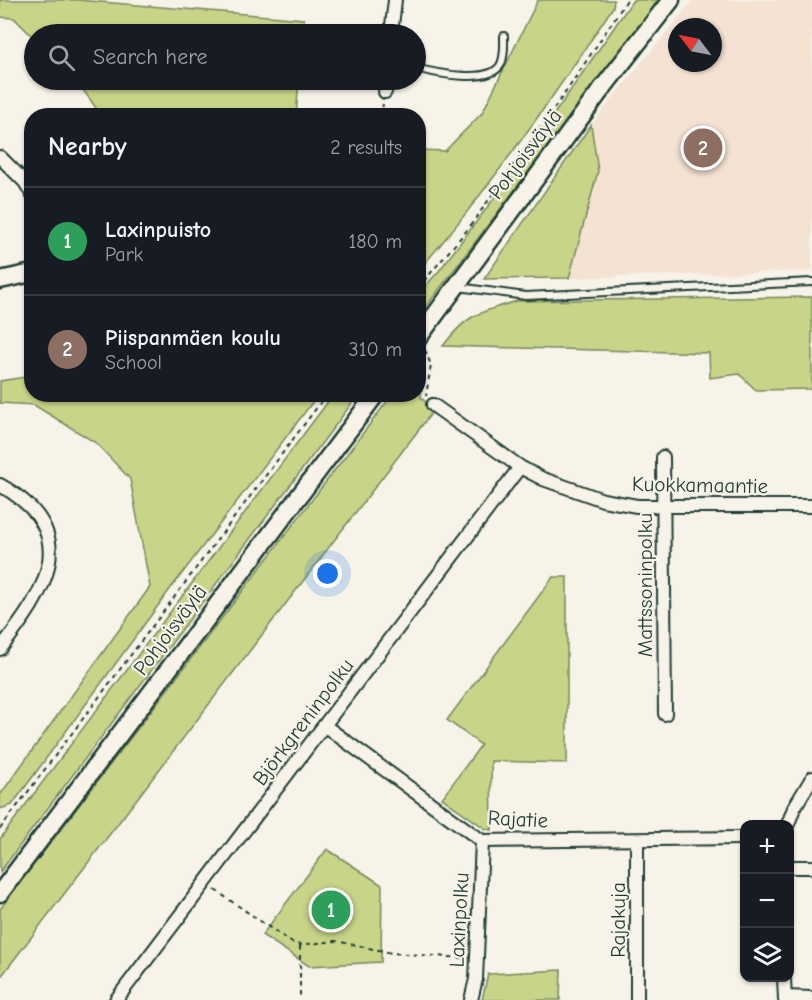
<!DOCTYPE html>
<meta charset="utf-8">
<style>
:root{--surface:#171b24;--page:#242831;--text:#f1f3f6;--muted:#9ea1a6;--line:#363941;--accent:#0b8043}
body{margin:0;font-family:"Comic Neue",sans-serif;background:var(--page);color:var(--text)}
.controls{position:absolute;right:18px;bottom:18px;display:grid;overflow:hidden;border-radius:12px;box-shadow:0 2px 4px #0004}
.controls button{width:54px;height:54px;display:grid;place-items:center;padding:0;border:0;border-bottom:2px solid var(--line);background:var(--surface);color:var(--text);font:30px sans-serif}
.compass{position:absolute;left:668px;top:18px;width:54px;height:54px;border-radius:50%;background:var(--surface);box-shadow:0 2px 4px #0004;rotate:302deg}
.you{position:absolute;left:328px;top:574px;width:21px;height:21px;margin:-15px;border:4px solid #fff;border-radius:50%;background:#1a73e8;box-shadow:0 0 0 9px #1a73e833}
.badge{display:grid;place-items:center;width:39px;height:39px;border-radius:50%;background:var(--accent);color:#fff;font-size:20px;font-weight:700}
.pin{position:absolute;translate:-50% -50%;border:3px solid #fff;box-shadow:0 2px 6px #0006}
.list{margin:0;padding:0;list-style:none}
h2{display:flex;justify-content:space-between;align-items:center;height:78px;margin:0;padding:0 24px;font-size:26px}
h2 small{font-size:20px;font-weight:400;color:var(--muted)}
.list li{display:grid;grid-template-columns:39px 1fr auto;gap:18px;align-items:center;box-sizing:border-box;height:108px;padding:0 24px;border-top:2px solid var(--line)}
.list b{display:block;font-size:22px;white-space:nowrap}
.list p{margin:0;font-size:20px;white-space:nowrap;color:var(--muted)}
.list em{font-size:20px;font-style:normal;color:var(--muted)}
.icon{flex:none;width:33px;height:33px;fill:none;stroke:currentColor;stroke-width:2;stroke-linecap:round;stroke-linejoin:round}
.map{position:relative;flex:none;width:812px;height:1000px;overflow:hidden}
.search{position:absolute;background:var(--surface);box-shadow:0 2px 4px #0004;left:24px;top:24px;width:402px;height:66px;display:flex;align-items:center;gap:15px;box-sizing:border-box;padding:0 21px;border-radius:33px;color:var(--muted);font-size:22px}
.panel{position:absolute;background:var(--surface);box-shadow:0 2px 4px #0004;left:24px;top:108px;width:402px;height:294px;border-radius:24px}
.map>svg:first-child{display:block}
</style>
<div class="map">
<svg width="812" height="1000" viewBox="0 0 812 1000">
<rect width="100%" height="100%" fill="#f7f3e8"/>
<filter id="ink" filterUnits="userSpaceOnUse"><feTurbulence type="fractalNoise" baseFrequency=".0167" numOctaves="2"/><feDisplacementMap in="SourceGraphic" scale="12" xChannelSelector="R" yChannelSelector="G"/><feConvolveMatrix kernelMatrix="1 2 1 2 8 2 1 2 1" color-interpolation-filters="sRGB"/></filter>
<g filter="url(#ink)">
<path fill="#f4e2d2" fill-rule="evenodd" d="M693,0H812V271L569,278L598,171L591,125ZM677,27H713V63H677Z"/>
<g fill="#c8d488" stroke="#74885e" stroke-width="1.5">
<polygon points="0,0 77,0 304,19 303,34 34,34 34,38 14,18 0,17"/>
<path d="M538,0H614L613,7C553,98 490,188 419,270V150L445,151L482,113Z"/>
<polygon points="633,0 659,0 419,316 419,293 439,271 514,172"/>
<polygon points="76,80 299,80 296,116 101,115"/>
<polygon points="591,125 598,171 569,278 484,279"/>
<path d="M812,297V389L756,390L739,374L710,378L709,353L443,346C468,313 478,313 517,301Z"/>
<polygon points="419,364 424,366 421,397 433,411 0,978 0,909 392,395 418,394"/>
<polygon points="31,376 32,394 318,395 171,588 12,805 0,809 0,795 150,587 130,479 96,443 34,405 0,403 0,381"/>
<polygon points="333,395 358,395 0,872 0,839"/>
<polygon points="553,577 567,577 567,763 491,761 492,830 486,829 442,798 481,745 447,720"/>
<polygon points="327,849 382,885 381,962 309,966 262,935"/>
<polygon points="561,970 560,1000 482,1000 488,974"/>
</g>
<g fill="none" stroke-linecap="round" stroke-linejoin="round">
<defs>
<g id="lane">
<path d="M416,68C434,73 491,85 501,64C505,55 504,46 504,36"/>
<polyline points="458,287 526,296 812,282"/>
</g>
<g id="street">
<polyline points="391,34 395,0"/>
<polyline points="385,92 387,80"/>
<polyline points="0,157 25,182 32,194"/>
<polyline points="433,405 520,467 543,479 603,500 637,506 812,506"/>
<polyline points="663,457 665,714"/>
<path d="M0,485C84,532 46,592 0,649"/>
<polyline points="325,726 482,841 744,838"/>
<polyline points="788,824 794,808 812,778"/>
<polyline points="637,840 637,1000"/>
<polyline points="790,867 812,867"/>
<polyline points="784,978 785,1000"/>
<polyline points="785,997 812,998"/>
<polyline points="116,1000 520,467"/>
<polyline points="471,1000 476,979 482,841"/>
</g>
<g id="secondary">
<polyline points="0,280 32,273"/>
<polyline points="418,338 601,90 671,0"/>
<polyline points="0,893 376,394"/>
</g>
</defs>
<use href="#lane" stroke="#1f3d34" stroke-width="10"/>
<use href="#street" stroke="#1f3d34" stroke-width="16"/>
<use href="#secondary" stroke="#1f3d34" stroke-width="21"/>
<g stroke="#1f3d34" stroke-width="2" stroke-dasharray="4.5 4.5" stroke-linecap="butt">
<polyline points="381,116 383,104"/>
<polyline points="418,288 468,229 563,96 627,0"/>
<polyline points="425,350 431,365 426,396"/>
<polyline points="0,829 327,394"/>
<polyline points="215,890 291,942 300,945 336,941 392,953 464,958"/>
<polyline points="300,946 300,1000"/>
</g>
<use href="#lane" stroke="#f7f3e8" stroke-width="6"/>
<use href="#street" stroke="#f7f3e8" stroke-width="12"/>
<use href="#secondary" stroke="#f7f3e8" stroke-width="16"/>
</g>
</g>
<g text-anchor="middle" stroke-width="4.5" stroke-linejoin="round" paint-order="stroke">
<g font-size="21" fill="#1f3d34" stroke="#f7f3e8">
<text transform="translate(525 154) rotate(-53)" y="7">Pohjoisväylä</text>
<text transform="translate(700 485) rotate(1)" y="7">Kuokkamaantie</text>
<text transform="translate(645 585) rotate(-90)" y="7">Mattssoninpolku</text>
<text transform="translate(170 630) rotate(-53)" y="7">Pohjoisväylä</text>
<text transform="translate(303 722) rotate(-53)" y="7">Björkgreninpolku</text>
<text transform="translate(518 819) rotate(3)" y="7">Rajatie</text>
<text transform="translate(459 920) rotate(-87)" y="7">Laxinpolku</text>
<text transform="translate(618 920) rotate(-90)" y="7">Rajakuja</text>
</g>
</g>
</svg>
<div class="controls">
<button>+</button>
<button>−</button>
<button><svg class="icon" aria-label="layers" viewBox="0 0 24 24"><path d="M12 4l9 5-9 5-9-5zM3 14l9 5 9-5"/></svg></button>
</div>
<svg class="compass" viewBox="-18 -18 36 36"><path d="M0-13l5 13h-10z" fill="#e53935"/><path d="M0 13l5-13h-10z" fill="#9ea1a6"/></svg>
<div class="you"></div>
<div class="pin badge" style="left:331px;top:910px;background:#2e9e5b">1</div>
<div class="pin badge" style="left:703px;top:148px;background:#8d6e63">2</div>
<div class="search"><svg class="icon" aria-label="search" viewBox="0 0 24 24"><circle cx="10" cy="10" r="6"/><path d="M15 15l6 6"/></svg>Search here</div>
<section class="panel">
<h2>Nearby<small>2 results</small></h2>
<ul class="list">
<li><span class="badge" style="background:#2e9e5b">1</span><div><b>Laxinpuisto</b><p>Park</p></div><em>180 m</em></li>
<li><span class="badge" style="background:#8d6e63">2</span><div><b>Piispanmäen koulu</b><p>School</p></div><em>310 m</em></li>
</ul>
</section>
</div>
